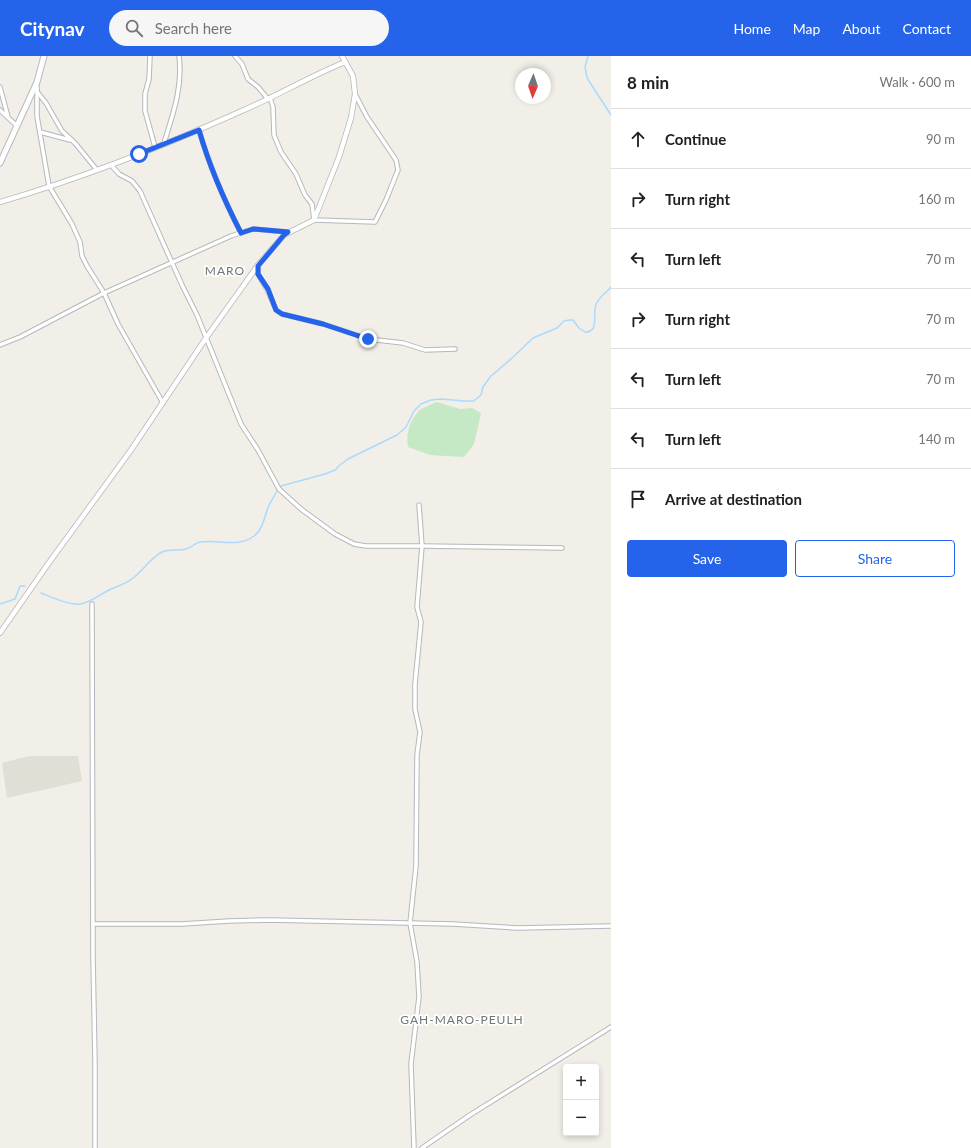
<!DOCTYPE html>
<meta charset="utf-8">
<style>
:root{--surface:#fff;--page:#f6f6f6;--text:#202124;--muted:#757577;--line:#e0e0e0;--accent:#2563eb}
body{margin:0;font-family:Lato,sans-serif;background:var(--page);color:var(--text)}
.controls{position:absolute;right:12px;bottom:12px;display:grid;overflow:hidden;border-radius:4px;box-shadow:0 2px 6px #0003}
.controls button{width:36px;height:36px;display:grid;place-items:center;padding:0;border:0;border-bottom:1px solid var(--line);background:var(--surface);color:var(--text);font:20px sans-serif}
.compass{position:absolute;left:515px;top:12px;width:36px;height:36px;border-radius:50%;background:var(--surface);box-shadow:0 2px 6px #0003;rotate:182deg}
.stop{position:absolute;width:12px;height:12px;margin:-9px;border:3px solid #2563eb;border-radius:50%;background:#fff}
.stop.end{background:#2563eb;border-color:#fff;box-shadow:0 1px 4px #0008}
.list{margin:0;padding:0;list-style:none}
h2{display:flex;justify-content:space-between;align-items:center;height:52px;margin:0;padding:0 16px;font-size:17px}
h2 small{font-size:13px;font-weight:400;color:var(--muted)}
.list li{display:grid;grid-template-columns:26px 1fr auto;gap:12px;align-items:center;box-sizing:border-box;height:60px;padding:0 16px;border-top:1px solid var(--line)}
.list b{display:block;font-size:15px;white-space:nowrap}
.list em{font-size:13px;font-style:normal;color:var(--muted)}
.actions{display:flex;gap:8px;padding:12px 16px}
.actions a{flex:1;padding:9px 0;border:1px solid var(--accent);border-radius:4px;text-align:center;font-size:14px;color:var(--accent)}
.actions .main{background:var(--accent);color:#fff}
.icon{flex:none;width:22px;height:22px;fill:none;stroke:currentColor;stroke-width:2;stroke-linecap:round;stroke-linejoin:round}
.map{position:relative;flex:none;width:611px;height:1092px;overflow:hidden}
header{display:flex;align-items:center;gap:24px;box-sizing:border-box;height:56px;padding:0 20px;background:var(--accent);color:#fff}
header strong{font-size:19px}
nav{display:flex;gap:22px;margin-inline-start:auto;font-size:14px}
.search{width:280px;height:36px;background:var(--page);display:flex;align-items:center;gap:10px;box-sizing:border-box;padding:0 14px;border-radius:22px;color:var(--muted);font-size:15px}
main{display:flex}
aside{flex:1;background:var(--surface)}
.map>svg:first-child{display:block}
</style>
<header>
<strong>Citynav</strong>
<div class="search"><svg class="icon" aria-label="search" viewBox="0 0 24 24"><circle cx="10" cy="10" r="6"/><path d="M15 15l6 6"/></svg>Search here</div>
<nav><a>Home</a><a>Map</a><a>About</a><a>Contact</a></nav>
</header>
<main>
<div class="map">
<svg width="611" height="1092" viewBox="0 0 611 1092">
<rect width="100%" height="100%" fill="#f1efe8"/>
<polygon fill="#e1ded6" points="29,700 78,700 82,725 7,742 2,707"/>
<path fill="#c5e8c5" d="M437,346L460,353L472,352L481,357L474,388L464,401L430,399L408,391C406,378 409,365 419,355C423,351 431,349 437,346Z"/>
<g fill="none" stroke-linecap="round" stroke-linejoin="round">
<g stroke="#aadaff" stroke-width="1.5">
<polyline points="588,0 585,11 587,22 611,59"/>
<path d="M281,430L325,418L335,414L340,409L348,403L397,379L406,371L414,355L421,348L431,344L441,343L464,345H474L481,339L483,331L490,321L512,302L533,282L557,272L564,265L569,264H573L579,272L585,276H588L593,273C596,266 594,260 595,253C596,243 605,238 611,231"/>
<path d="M41,537C51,541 70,550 81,548C91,546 100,539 109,534C117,530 126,528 133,522C144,514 150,502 162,496C169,493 179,495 186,493C191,492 195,487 200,486C217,483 239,492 254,480C262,474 264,464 267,454C269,448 274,441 277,435"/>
<polyline points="0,548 15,543 20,530 25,530"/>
</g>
<defs>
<g id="minor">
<polyline points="150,0 149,23 145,38 145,55 155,91"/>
<polyline points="235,0 242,8 248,23 258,31 268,43"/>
<polyline points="37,28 37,60 49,130 72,168 80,186 82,200 87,210 104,237 118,268 163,347"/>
<polyline points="0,31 8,61"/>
<polyline points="38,37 46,47 62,75 75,87 97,114"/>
<polyline points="270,42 273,51 274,79 281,96 296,118 305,139 312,148 314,164 375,166 386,144 398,114 396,104 367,61 355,38"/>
<polyline points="0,54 17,70"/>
<path d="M199,74C209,109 224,144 241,177"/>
<polyline points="40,76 70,84"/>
<path d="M164,87C173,58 183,31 179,0"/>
<polyline points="111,109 119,118 132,125 140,135 182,229 197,259 241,368 258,394 279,433 301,453 335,478 354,488 366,490 422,490 562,492"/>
<polyline points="258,209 258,218 267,233 276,254 282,258 323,268 368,283 403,287 425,294 455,293"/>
<polyline points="0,289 20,281 104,237 231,180 253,173 288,176"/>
<polyline points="92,548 93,900 95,1007 95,1092"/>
<polyline points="93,868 182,868 229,865 269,864 453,868 518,872 611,870"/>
<polyline points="414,1092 411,1008 419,941 417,906 410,867 416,810 417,699 420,676 415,653 415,628 421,566 417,551 422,490 419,449"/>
<polyline points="422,1092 470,1059 611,971"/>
</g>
<g id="tertiary">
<path d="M0,146C83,122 166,89 244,54C278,39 311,20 345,6"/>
<polyline points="0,577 48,508 131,394 206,282 258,209 284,179 314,164 339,101 351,62 355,38 353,20 342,0"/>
</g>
<polyline id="secondary" points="0,107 37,26 44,0"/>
</defs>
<use href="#minor" stroke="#b5b8bc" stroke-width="5.5"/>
<use href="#tertiary" stroke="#b5b8bc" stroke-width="6"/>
<use href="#secondary" stroke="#b6babf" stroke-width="7"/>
<use href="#minor" stroke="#fff" stroke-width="3.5"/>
<use href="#tertiary" stroke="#fff" stroke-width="4.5"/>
<use href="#secondary" stroke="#fff" stroke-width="5"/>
</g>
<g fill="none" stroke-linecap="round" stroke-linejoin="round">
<path stroke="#2563eb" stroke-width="5" d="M139,98L199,74C209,109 224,144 241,177L253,173L288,176L284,179L258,210V218L268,233L276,254L282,258L323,268L368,283"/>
</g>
<g text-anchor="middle" stroke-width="3.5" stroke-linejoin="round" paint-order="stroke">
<g font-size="12" letter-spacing="1" fill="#70757a" stroke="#fff">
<text x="225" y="219">MARO</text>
<text x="462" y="968">GAH-MARO-PEULH</text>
</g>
</g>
</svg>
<div class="controls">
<button>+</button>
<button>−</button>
</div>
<svg class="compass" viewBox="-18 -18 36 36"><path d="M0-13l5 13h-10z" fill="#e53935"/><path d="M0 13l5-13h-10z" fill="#757577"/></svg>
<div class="stop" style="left:139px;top:98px"></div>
<div class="stop end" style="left:368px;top:283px"></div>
</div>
<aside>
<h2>8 min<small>Walk · 600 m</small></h2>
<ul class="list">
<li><svg class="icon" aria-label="ahead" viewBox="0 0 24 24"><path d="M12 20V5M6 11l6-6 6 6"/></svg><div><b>Continue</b></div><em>90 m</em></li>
<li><svg class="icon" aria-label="right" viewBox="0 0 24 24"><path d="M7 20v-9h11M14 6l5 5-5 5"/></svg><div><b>Turn right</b></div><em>160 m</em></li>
<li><svg class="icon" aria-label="left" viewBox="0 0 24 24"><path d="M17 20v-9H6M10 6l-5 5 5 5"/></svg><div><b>Turn left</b></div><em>70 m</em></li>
<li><svg class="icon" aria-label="right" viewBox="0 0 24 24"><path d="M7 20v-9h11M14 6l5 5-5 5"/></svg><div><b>Turn right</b></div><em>70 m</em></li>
<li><svg class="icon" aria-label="left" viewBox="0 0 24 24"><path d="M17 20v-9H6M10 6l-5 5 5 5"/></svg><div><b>Turn left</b></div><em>70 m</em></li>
<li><svg class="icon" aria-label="left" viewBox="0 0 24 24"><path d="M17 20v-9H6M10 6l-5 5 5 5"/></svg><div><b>Turn left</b></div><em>140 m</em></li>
<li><svg class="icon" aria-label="arrive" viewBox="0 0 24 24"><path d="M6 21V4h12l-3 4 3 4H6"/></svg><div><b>Arrive at destination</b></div></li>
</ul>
<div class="actions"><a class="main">Save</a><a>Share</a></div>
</aside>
</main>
